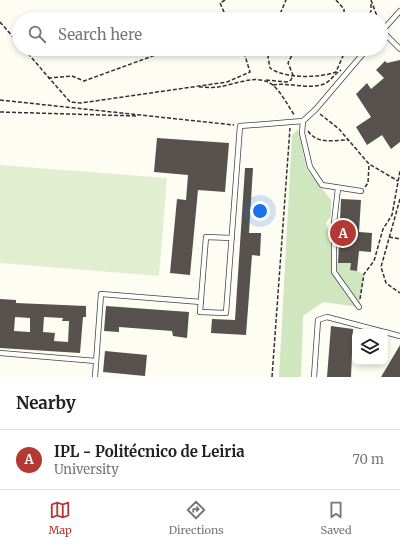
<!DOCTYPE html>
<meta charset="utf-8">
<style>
:root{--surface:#fff;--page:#f2f2f2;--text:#222;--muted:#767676;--line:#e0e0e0;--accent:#b43933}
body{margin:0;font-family:Merriweather,serif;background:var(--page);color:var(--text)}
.controls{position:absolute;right:12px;bottom:12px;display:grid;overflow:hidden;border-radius:8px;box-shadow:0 2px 6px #0003}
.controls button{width:36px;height:36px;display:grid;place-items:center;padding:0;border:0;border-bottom:1px solid var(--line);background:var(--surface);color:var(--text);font:20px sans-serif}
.you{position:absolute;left:260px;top:211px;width:14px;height:14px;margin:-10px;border:3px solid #fff;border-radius:50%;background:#1a73e8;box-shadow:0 0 0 6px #1a73e833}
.badge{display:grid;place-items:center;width:26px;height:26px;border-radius:50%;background:var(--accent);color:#fff;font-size:13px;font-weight:700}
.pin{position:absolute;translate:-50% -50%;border:2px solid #fff;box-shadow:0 1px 4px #0006}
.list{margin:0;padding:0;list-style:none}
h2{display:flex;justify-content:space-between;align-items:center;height:52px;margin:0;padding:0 16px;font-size:17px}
h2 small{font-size:13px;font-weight:400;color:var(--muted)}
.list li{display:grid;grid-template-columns:26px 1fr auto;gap:12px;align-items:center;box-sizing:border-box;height:60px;padding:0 16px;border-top:1px solid var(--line)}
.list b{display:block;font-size:15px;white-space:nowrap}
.list p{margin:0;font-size:13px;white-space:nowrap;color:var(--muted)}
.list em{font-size:13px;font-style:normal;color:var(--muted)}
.icon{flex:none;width:22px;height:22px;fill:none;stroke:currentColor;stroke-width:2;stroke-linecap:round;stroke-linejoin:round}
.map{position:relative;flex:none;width:400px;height:377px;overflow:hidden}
.search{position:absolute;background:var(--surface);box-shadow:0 2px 6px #0003;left:12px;right:12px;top:12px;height:44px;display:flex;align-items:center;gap:10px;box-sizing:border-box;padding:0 14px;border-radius:22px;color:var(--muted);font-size:15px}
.sheet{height:112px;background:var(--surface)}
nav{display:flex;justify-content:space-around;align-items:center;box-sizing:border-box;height:56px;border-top:1px solid var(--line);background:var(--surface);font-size:11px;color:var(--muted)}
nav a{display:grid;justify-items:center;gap:2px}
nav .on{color:var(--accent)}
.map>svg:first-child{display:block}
</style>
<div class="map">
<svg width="400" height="377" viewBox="0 0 400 377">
<rect width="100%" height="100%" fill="#fefdf3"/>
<polygon fill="#cfe6bf" points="298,129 307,170 331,200 331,216 326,223 328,229 339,230 336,262 351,263 350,270 357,271 364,274 359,307 323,302 303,316 301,377 279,377 292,135"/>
<polygon fill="#e1eed0" points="0,165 167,178 159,276 0,263"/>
<g fill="#57524d" fill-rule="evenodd">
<polygon points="400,60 400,142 391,149 382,135 367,145 356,127 371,117 356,94 367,83 371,89 384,78 376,70 385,61 387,63"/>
<polygon points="157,138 229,143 225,192 198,190 190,275 170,273 177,199 186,200 188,175 154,172"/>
<polygon points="245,168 253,168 249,233 261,233 260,256 252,255 246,335 211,333 212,319 235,320"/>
<polygon points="341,199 361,200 359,232 372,233 371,252 359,251 357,271 350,270 351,263 338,263"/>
<path d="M0,299L16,300V303L86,306V317H83L80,353L0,348ZM15,317L30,318V332L14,331ZM44,317L63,318L62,321H69L68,342L54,341L55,333L43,332Z"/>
<polygon points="106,306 189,312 187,338 173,336 172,331 119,327 119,332 104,331"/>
<polygon points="331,326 353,329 351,377 327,377"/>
<polygon points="400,345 400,377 381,377"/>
<polygon points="105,351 147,355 145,376 103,372"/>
</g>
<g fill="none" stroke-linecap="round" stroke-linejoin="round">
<defs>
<g id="lane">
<polyline points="382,31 400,49"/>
<polyline points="381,32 400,11"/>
<polyline points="338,188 334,223 334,272 359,307"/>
<polyline points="361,191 322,185 310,167 302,133 303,121 316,109 367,49"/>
<polyline points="232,238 206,237 200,312 226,313 240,126 303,121"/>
<polyline points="385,332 400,336"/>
<polyline points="0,353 96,361"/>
<polyline points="95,377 101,294 201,302"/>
<polyline points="314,377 318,320 327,317 384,332"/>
</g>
</defs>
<use href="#lane" stroke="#424242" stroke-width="6"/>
<g stroke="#313131" stroke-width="1.5" stroke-dasharray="4 2" stroke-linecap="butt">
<polyline points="225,0 220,3 227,19"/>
<polyline points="336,0 344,9 344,19"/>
<polyline points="371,0 378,19"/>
<polyline points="278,19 286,0"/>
<polyline points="367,19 371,11 371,2"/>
<polyline points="0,22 19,44"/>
<polyline points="24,49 70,102 81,103 227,82 250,72 243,49"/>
<path d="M270,49L268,57L270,68C285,79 319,78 336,72L346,49"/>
<polyline points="48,78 72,76 84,81 172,49"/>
<polyline points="266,80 287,82 291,80 293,75 288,63 293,53 298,49"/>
<path d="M273,85C288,82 310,90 324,84C331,81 334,74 341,70"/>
<path d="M199,87C205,87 212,88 218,87C235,85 258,72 274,86C283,95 288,106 295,116"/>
<polyline points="0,100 234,125"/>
<polyline points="0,112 138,116"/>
<polyline points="320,114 339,129 369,164 398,181"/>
<path d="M308,131C318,145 333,140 348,140"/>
<polyline points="365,187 368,183 369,164"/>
<polyline points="400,199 381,267 386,283 400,293"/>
<polyline points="389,237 400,239"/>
<polyline points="360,299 364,274 374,261 383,229 392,215 400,171"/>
<polyline points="272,377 290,128"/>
</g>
<use href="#lane" stroke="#fff" stroke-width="4.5"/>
</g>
</svg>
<div class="controls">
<button><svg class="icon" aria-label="layers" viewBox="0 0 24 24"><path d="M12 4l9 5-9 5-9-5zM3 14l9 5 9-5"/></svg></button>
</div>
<div class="you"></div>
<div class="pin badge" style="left:343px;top:233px">A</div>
<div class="search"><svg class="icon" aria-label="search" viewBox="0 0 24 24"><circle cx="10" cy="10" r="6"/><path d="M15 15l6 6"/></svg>Search here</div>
</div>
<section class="sheet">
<h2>Nearby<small></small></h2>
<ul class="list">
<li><span class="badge">A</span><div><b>IPL - Politécnico de Leiria</b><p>University</p></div><em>70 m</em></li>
</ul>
</section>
<nav>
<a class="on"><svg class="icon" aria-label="map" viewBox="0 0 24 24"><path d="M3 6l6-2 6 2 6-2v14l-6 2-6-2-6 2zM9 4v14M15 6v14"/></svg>Map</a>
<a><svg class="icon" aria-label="directions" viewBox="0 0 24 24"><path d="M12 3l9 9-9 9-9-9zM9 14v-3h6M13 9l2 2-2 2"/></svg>Directions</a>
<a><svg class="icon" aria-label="saved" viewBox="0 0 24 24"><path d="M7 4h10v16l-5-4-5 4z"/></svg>Saved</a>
</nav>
